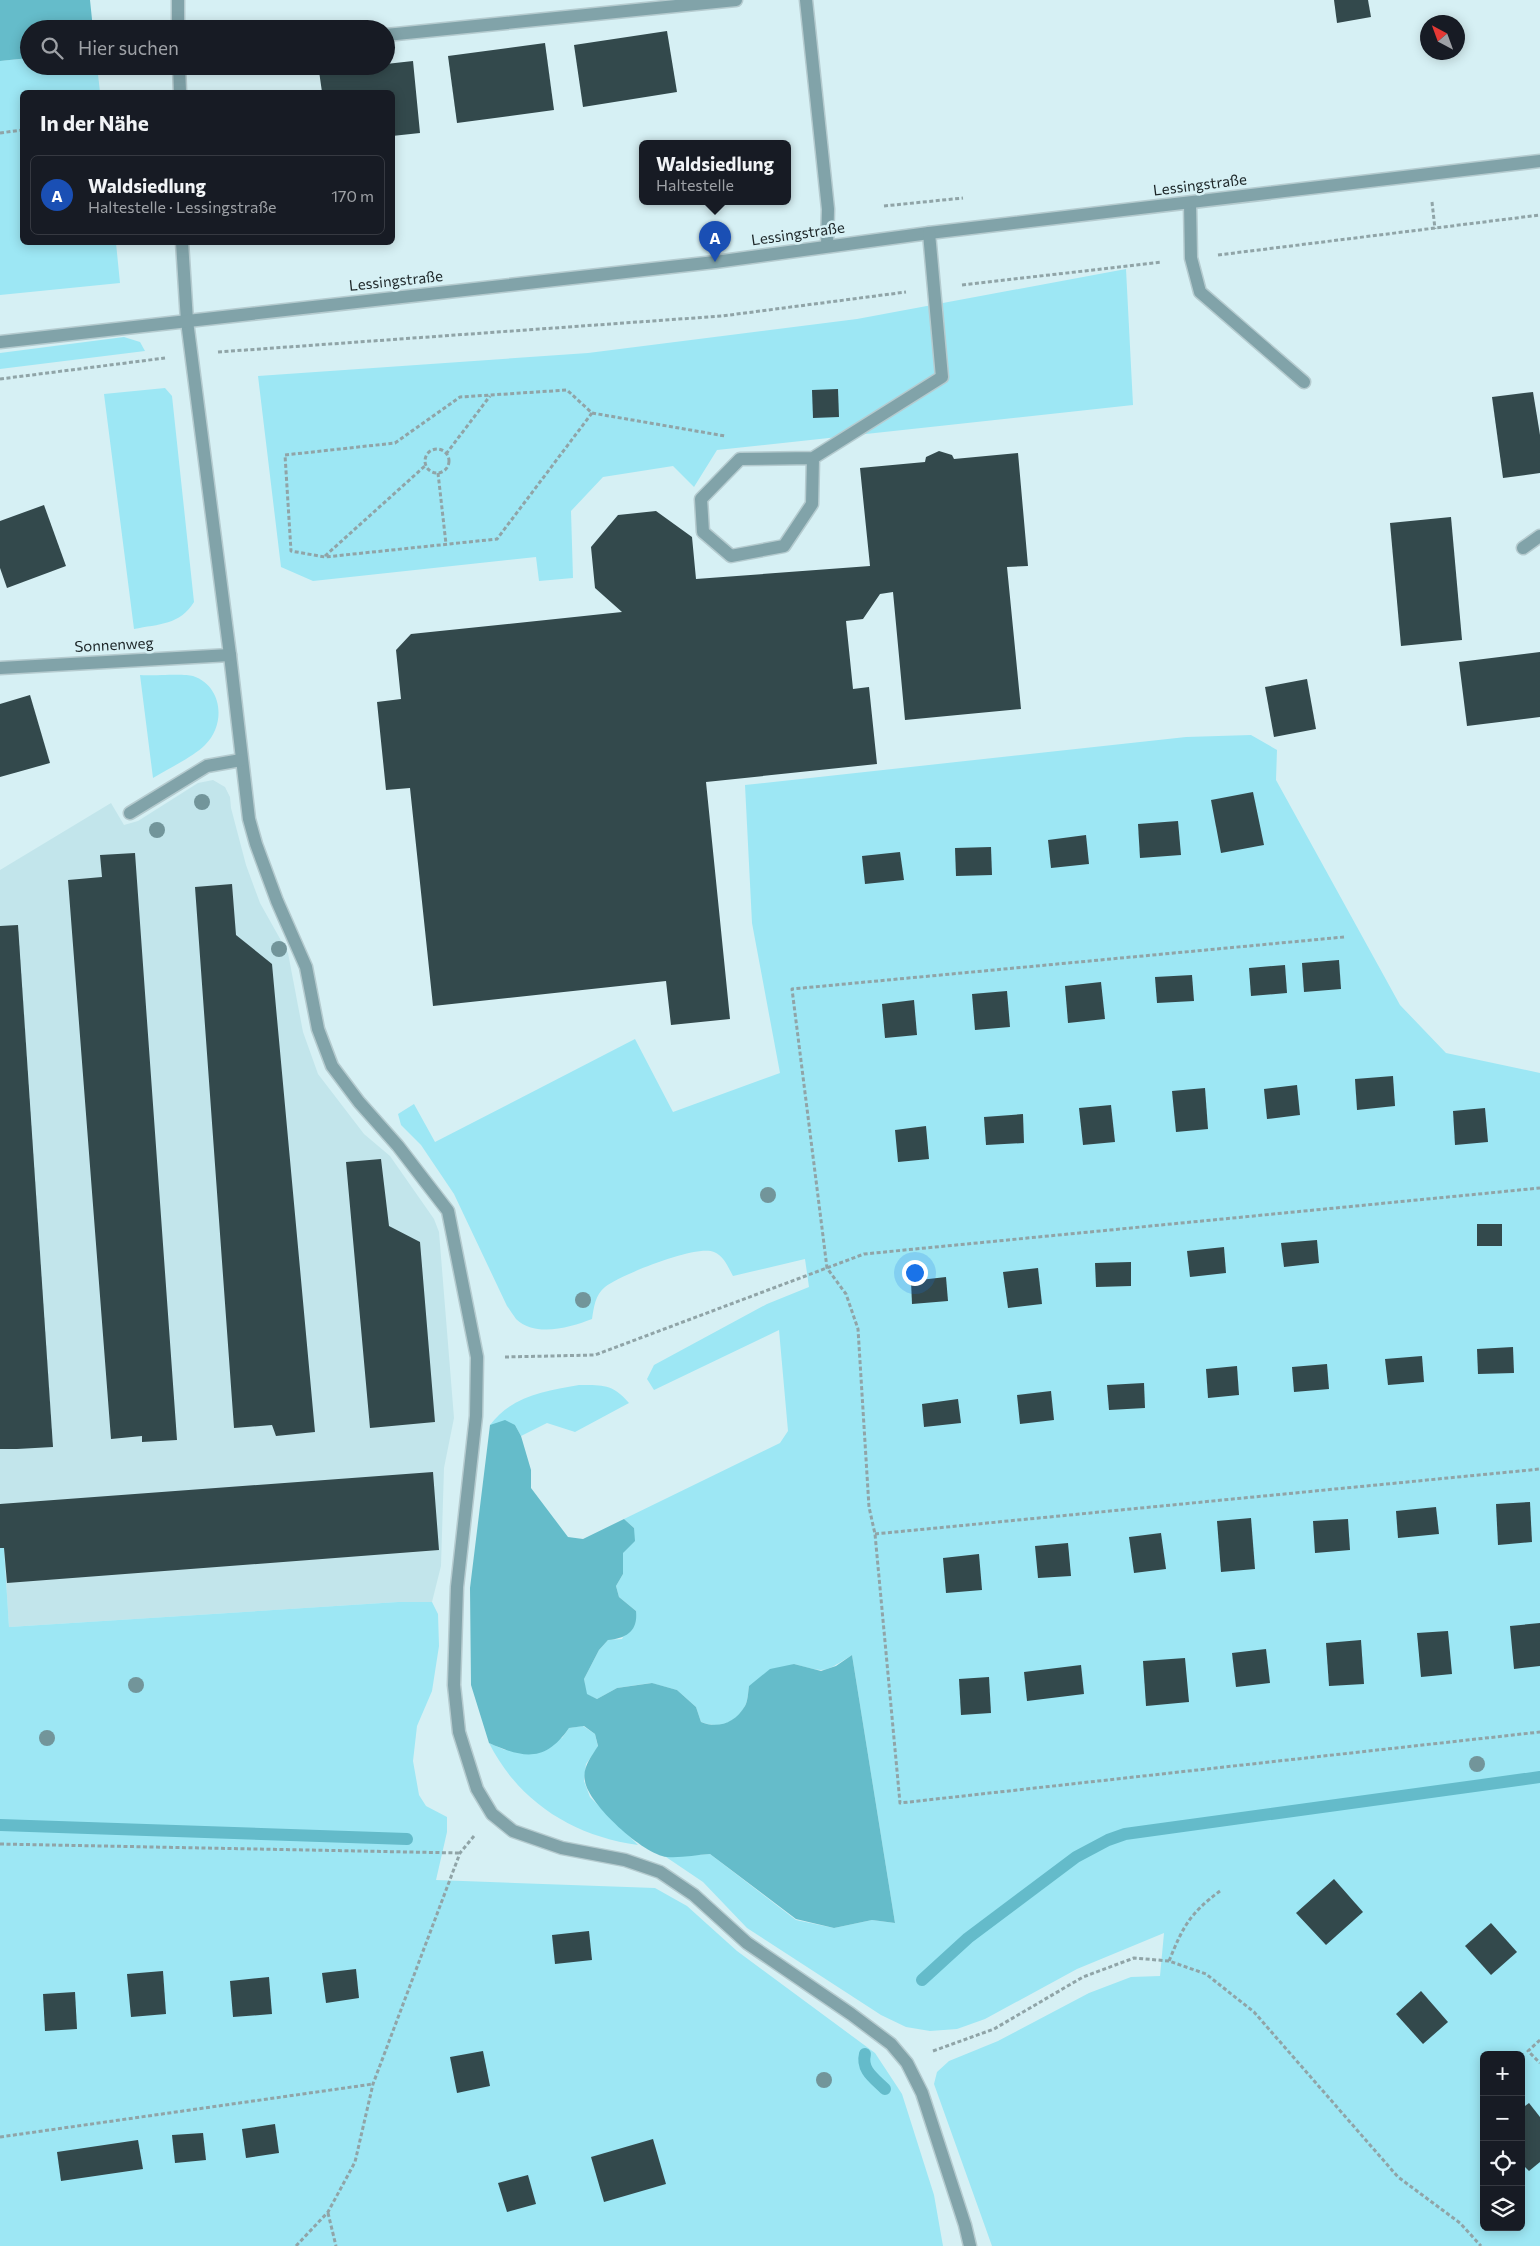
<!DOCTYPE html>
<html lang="de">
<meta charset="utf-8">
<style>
:root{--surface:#171b24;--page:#20242c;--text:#f1f3f6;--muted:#9ea1a6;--line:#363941;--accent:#1a73e8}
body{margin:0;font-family:Commissioner,sans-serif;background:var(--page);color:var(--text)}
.controls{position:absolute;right:15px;bottom:15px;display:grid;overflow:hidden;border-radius:8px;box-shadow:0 2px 12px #0003}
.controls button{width:45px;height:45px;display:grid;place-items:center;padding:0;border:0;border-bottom:1px solid var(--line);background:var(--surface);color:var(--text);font:25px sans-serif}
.compass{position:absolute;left:1420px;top:15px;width:45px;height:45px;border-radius:50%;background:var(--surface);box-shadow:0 2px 12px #0003;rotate:319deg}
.you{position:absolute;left:914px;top:1272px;width:18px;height:18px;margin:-12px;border:4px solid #fff;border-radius:50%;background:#1a73e8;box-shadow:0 0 0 8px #1a73e833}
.badge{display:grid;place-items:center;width:32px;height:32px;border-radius:50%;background:var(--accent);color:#fff;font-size:16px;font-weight:700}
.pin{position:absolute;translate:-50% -41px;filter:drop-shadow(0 1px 2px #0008)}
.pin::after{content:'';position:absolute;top:26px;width:18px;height:15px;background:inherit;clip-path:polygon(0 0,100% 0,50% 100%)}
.popup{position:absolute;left:639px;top:140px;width:152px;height:65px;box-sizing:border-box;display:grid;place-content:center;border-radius:8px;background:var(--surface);filter:drop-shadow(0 1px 4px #0005);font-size:16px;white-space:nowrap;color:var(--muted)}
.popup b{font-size:19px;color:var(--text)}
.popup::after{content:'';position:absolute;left:50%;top:100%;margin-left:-10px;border:10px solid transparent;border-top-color:var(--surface)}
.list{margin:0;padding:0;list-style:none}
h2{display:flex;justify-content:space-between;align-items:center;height:65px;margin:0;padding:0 20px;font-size:21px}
h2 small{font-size:16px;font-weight:400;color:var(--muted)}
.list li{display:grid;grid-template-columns:32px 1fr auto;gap:15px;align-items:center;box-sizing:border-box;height:80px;margin:0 10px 10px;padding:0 10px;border:1px solid var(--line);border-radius:8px}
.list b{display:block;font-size:19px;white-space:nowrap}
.list p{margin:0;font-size:16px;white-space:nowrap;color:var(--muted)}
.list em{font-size:16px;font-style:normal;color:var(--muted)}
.icon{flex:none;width:28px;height:28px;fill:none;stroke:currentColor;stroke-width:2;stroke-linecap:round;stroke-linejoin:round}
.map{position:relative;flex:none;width:1540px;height:2246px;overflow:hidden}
.search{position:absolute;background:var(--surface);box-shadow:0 2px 12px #0003;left:20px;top:20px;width:375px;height:55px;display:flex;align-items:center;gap:12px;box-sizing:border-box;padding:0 18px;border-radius:28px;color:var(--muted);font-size:19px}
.panel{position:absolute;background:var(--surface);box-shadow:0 2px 12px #0003;left:20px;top:90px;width:375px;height:155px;border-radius:8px}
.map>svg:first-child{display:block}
</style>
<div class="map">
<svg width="1540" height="2246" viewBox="0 0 1540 2246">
<rect width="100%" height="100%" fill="#d6f0f4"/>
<polygon fill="#c2e5eb" points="213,780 225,787 230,797 231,808 246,865 260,903 288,953 303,1032 318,1074 364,1134 390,1156 434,1219 439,1232 454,1418 444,1468 441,1566 432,1602 398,1602 9,1627 4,1548 0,1548 0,870 111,803 124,825 138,821 198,783"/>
<g fill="#9de7f4" fill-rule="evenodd">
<polygon points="29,58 29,66 97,66 100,92 22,92 22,242 116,243 120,283 0,295 0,61"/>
<polygon points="1126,269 1133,405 717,450 694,487 673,466 603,477 571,511 573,578 539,581 536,557 313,581 281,567 258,376 588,353 857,319"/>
<polygon points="124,337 140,342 145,351 0,369 0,353"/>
<path d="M165,388L172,396L194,602C180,625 159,624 134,629L104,394Z"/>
<path d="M140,675C152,676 184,673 193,676C223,686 226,725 205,745C193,757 169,768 153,778Z"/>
<path d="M1251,735L1277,750L1276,780L1400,1005L1446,1053L1540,1073V2246H992L934,2084L937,2072L949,2061L998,2041L1089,1993L1131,1977L1160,1976L1164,1933L1077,1969L985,2019L957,2029L930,2031L906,2027L881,2015L747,1928L703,1882L666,1857L710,1854L796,1920L834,1928L872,1920L895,1923L852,1655C823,1673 827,1673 794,1664L749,1686C748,1692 748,1701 745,1706C735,1724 719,1729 701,1722L696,1707L677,1690L651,1683L617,1688L597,1699L586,1694L584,1679L599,1650L608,1640L622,1639L636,1611L619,1597L616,1586L623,1574V1553L634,1528L624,1519L780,1443L788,1431L779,1330L654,1390L647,1379L654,1365L767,1304L809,1287L805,1259L733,1276C728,1267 724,1256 714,1252C697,1244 620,1275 605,1287C595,1295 594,1307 592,1319C571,1327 536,1338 516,1319C513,1315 510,1310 507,1306L454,1194L421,1145L401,1125L398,1114L414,1104L435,1142L635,1039L673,1112L780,1073L752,923L745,785L1186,737ZM1484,2055H1521V2227H1484Z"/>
<path d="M579,1385C603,1385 613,1384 629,1403L575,1432L547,1423L521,1436L515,1425H490C512,1396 544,1391 579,1385Z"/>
<polygon points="0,1548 4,1548 9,1627 398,1602 432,1602 438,1614 439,1646 432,1691 417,1726 413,1761 419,1795 426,1806 447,1817 447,1832 436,1880 655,1888 687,1906 737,1951 875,2053 902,2094 934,2195 943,2246 0,2246"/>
<path d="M583,1726L595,1734L598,1747L586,1764L584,1781L590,1797L638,1845C573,1836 519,1802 489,1743L505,1750L562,1738L569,1728Z"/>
</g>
<g fill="#65bcca">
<polygon points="0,0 90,0 93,29 29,29 29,58 0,61"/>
<path d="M505,1420L515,1425L521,1436L531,1470V1488L568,1537L583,1539L624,1519L634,1528L635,1541L623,1553V1574L616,1586L619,1597L636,1611C638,1631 627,1638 608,1640L599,1650L584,1679L587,1694L597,1699L617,1688L652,1683L677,1690L696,1707L701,1722C718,1729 735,1723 745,1706C748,1701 748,1692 749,1686L770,1669L794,1664L821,1671L836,1666L852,1655L895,1923L872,1920L834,1928L796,1919L710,1854C696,1855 681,1858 667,1857C644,1855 588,1804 585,1781C582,1768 591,1757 598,1746L595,1734L584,1726L569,1728C545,1763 523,1758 489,1743L471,1685L470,1588L490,1425Z"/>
</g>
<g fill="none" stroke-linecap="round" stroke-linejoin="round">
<g stroke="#64bbca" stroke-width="12">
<polyline points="0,1825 407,1839"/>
<polyline points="922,1980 968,1938 1076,1857 1108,1840 1125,1834 1540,1777"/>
<path d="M865,2054C861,2070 874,2078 885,2089"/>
</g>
</g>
<g fill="#33494c">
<polygon points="1334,0 1368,0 1371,17 1337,23"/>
<polygon points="667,31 677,92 583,107 574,45"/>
<polygon points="545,43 554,110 457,123 448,56"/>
<polygon points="413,61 420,133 392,136 392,92 322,92 319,71 386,66 386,64"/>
<polygon points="838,389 839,417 813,418 812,390"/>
<polygon points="1533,392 1540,435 1540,473 1503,478 1492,397"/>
<polygon points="939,451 952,455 954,459 1018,453 1028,566 1007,567 1021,709 905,720 893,592 880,594 863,619 846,621 853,689 869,687 877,764 706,782 730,1019 671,1025 666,981 433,1006 410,788 386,790 377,702 401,699 396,650 411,634 622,612 595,588 591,547 618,515 656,511 692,537 696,579 870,566 860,468 925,462 926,457"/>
<polygon points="44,505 66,566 7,588 0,568 0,521"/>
<polygon points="1451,517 1462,640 1401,646 1390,523"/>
<polygon points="1540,652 1540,717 1467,726 1459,662"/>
<polygon points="1307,679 1316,729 1274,737 1265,687"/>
<polygon points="30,695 50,763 0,777 0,704"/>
<polygon points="1253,792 1264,845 1221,853 1211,800"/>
<polygon points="1178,821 1181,855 1140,858 1138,824"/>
<polygon points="1086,835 1089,864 1051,868 1048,840"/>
<polygon points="991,847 992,875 956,876 955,848"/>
<polygon points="900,852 904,880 865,884 862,856"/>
<polygon points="135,853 177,1440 142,1442 142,1436 111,1439 68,880 102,877 100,855"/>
<polygon points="232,884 236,935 272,964 315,1432 276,1436 272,1425 234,1428 195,887"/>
<polygon points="18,925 53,1447 17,1449 0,1449 0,926"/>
<polygon points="1339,960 1341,989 1304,992 1302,963"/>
<polygon points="1285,965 1287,993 1251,996 1249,968"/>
<polygon points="1192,975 1194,1001 1157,1003 1155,977"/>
<polygon points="1101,982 1105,1019 1068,1023 1065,986"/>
<polygon points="1007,991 1010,1027 975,1030 972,994"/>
<polygon points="914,1000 917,1035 885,1038 882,1004"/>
<polygon points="1393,1076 1395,1106 1357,1110 1355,1079"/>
<polygon points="1297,1085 1300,1115 1267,1119 1264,1089"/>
<polygon points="1205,1088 1208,1129 1176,1132 1172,1091"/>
<polygon points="1111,1105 1115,1142 1083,1145 1079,1108"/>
<polygon points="1485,1108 1488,1142 1455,1145 1453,1111"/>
<polygon points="1023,1114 1024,1143 986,1145 984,1117"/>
<polygon points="926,1126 929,1159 898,1162 895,1130"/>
<polygon points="381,1159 389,1226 420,1242 435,1422 370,1428 346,1162"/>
<rect x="1477" y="1224" width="25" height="22"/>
<polygon points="1317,1240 1319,1263 1284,1267 1281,1243"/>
<polygon points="1224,1247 1226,1273 1190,1277 1187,1251"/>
<polygon points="1131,1262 1131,1286 1096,1287 1095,1263"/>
<polygon points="1038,1268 1042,1304 1008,1308 1003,1272"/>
<polygon points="946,1277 948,1301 912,1304 911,1281"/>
<polygon points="1513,1347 1514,1373 1478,1374 1477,1349"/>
<polygon points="1422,1356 1424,1382 1388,1385 1385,1359"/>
<polygon points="1327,1364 1329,1389 1294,1392 1292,1367"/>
<polygon points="1237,1366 1239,1395 1208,1398 1206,1369"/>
<polygon points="1144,1383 1145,1408 1109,1410 1107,1385"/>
<polygon points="1051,1391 1054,1420 1020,1424 1017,1395"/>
<polygon points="958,1399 961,1423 924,1427 922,1404"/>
<polygon points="433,1472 439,1550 7,1583 4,1548 0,1548 0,1504"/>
<polygon points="1530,1502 1532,1542 1498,1545 1496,1504"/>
<polygon points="1436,1507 1439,1534 1398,1538 1396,1511"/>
<polygon points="1251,1518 1255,1569 1221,1572 1217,1521"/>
<polygon points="1348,1519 1350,1550 1315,1553 1313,1521"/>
<polygon points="1161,1533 1166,1569 1134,1573 1129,1537"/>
<polygon points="1068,1543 1071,1576 1038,1578 1035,1546"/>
<polygon points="979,1554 982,1590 946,1593 943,1558"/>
<polygon points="1540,1623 1540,1666 1514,1669 1510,1626"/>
<polygon points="1448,1631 1452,1674 1421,1677 1417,1633"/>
<polygon points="1361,1640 1364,1684 1329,1686 1326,1643"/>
<polygon points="1266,1649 1270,1683 1236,1687 1232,1653"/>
<polygon points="1185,1658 1189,1702 1146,1706 1143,1661"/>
<polygon points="1081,1665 1084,1694 1027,1701 1024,1672"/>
<polygon points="989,1677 991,1713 961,1715 959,1679"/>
<polygon points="1334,1879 1363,1912 1326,1945 1296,1913"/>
<polygon points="1491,1923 1517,1952 1491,1975 1465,1946"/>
<polygon points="589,1931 592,1960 555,1964 552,1935"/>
<polygon points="356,1969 359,1998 326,2003 322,1973"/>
<polygon points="163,1971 166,2014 131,2017 127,1974"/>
<polygon points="269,1977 272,2014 233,2017 230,1981"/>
<polygon points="1421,1991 1448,2022 1423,2044 1396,2014"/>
<polygon points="75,1992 77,2029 45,2031 43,1994"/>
<polygon points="483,2051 490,2086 457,2093 450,2057"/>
<polygon points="1529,2103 1540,2117 1540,2162 1529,2171 1521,2163 1521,2109"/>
<polygon points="275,2124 279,2153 246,2158 242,2129"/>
<polygon points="203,2133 206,2160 175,2163 172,2135"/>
<polygon points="653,2139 666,2184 604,2202 591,2157"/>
<polygon points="138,2140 143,2169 61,2181 57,2152"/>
<polygon points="528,2175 536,2204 507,2212 498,2183"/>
</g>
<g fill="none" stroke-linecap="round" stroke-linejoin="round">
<defs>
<g id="minor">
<polyline points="178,0 178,29"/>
<polyline points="806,0 828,209 827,246"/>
<polyline points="386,35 736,0"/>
<polyline points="179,66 180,92"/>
<polyline points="1190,203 1191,258 1200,292 1304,382"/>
<polyline points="182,242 187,321 230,655 249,819 256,844 277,901 306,967 318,1029 332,1066 359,1102 398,1146 448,1211 477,1357 476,1416 457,1587 454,1685 459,1732 477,1789 492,1814 513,1831 562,1848 625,1860 660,1872 694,1895 747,1943 851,2014 891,2044 907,2063 922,2093 965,2225 970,2246"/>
<polyline points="0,342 715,262 929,233 1540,161"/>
<polyline points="813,458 740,459 701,499 703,532 731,556 784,546 812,504 813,458 942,377 929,233"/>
<polyline points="1523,548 1540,536"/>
<polyline points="0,668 230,655"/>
<polyline points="130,813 207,766 241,760"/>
</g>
</defs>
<use href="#minor" stroke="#b5cbcf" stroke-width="15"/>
<g stroke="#90a4a7" stroke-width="3" stroke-dasharray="4 2.5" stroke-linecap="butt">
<polyline points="0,133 22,130"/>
<polyline points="1432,202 1435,229"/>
<polyline points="884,206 963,198"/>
<polyline points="1218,255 1540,215"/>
<polyline points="962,285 1162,262"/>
<polyline points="218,352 722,316 906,292"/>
<polyline points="0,379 165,358"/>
<polyline points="592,413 497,539 325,557 291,551 285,455 395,443 460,397 567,390 592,413 725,436"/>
<circle cx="437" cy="461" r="12"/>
<polyline points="446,454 490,396"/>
<polyline points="438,473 446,544"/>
<polyline points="325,556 426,465"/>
<polyline points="1344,937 792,989 827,1268 846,1294 858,1329 869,1507 875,1534 900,1803 1540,1732"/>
<polyline points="505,1357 595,1355 864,1254 1540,1188"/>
<polyline points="875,1534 1540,1469"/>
<polyline points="0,1844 460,1853"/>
<path d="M1169,1961C1183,1927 1189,1914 1220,1891"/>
<polyline points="1540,2040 1528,2051 1540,2063"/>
<polyline points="933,2051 994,2029 1083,1977 1134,1958 1169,1961 1206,1974 1254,2012 1398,2177 1460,2223 1481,2246"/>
<polyline points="0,2137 373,2084"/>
<polyline points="328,2213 336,2246"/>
<polyline points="296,2246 328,2212 355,2162 373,2084 460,1853 474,1836"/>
</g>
<use href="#minor" stroke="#81a3a9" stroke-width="12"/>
</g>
<g fill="#72959a">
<circle cx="202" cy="802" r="8"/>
<circle cx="157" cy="830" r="8"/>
<circle cx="279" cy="949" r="8"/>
<circle cx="768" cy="1195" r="8"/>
<circle cx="583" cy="1300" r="8"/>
<circle cx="136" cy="1685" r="8"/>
<circle cx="47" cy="1738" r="8"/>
<circle cx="1477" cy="1764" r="8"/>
<circle cx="824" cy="2080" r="8"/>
</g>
<g text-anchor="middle" stroke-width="5" stroke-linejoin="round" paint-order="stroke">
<g font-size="15" fill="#1c2527" stroke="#d6f0f4">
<text transform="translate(1200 185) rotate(-7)" y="5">Lessingstraße</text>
<text transform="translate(798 234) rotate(-8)" y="5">Lessingstraße</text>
<text transform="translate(396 281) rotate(-6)" y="5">Lessingstraße</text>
<text transform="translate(114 645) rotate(-3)" y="5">Sonnenweg</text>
</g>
</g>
</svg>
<div class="controls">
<button>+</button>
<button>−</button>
<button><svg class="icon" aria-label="locate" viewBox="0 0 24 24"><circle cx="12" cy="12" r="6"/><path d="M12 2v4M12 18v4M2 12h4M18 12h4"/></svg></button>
<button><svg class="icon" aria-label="layers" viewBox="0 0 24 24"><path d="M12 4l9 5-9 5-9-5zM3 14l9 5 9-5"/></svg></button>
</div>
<svg class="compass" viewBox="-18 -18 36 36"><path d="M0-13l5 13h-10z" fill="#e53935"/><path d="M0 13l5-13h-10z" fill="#9ea1a6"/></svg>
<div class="you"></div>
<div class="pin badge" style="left:715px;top:262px;background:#1a4fb4">A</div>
<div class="popup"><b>Waldsiedlung</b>Haltestelle</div>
<div class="search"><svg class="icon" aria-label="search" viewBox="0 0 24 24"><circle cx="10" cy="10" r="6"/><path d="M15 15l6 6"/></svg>Hier suchen</div>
<section class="panel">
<h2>In der Nähe<small></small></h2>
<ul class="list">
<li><span class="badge" style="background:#1a4fb4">A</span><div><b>Waldsiedlung</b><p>Haltestelle · Lessingstraße</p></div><em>170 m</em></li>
</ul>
</section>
</div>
